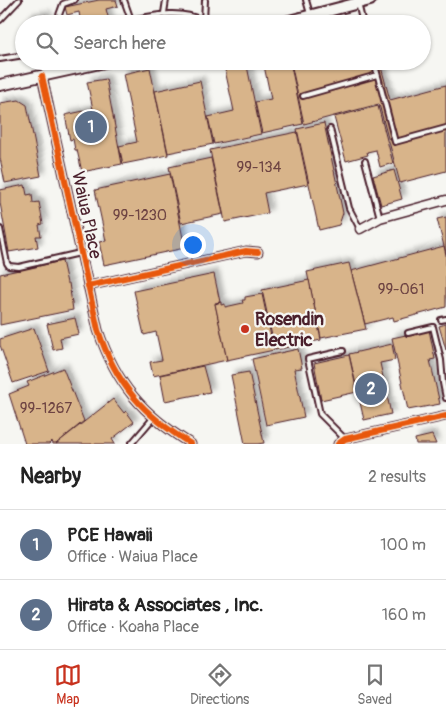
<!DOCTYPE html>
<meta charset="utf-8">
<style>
:root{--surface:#fff;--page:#f6f6f6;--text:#222;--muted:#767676;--line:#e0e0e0;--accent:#c8321e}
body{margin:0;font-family:Pangolin,sans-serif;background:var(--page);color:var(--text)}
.you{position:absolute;left:192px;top:244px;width:18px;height:18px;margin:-12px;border:4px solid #fff;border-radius:50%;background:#1a73e8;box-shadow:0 0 0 8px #1a73e833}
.badge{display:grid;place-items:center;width:32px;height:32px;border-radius:50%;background:var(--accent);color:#fff;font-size:16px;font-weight:700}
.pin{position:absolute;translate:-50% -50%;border:2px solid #fff;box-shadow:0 1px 5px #0006}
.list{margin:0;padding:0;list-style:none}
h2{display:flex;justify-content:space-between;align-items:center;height:65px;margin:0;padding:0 20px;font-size:21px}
h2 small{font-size:16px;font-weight:400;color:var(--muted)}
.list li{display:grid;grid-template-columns:32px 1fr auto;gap:15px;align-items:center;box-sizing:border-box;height:70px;padding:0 20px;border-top:1px solid var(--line)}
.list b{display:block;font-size:19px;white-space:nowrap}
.list p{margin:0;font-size:16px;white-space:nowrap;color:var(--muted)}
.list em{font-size:16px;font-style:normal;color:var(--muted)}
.icon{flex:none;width:28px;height:28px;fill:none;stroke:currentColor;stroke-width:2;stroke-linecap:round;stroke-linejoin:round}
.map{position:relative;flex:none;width:446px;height:444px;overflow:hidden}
.search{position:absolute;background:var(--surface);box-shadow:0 1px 4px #0004;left:15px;right:15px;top:15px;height:55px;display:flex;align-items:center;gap:12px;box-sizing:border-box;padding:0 18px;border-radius:28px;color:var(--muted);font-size:19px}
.sheet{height:205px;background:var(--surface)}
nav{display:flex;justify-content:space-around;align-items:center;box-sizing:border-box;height:70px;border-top:1px solid var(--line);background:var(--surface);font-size:14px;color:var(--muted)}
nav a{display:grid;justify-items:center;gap:2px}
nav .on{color:var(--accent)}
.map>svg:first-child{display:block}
</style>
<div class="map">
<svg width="446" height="444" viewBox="0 0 446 444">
<defs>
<filter id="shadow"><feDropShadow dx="4.5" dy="-4.5" stdDeviation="2.5" flood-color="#0004"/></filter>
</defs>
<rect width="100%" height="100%" fill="#f6f6f2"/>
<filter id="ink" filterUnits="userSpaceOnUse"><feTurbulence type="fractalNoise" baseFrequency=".02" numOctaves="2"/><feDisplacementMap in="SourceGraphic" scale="10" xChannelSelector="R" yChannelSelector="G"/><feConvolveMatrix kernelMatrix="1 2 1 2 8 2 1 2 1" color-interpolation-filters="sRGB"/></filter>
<g filter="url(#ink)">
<g fill="#d8b48a" stroke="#4a1f2b" filter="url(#shadow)">
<polygon points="99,0 116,0 118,6 106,9 110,24 81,24 79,12 67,15 65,7"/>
<polygon points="46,15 47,24 28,24 27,19"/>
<polygon points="223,61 246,61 261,134 214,144 208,117 234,111"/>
<polygon points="263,61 290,61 303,124 262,133 255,102 271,99"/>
<polygon points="296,61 368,61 369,66 380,63 390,100 446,85 446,171 400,183 379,104 304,124 291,63"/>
<polygon points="150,68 168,155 123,164 119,146 137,142 123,74"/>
<polygon points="106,79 122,164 82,172 77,150 75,150 73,139 70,140 65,115 93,109 87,82"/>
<polygon points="200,81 213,144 168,153 155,91"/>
<polygon points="19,100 27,105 41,176 5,183 0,158 0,103"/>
<polygon points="378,106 393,163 380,167 376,150 367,152 368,155 346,161 334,117"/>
<polygon points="324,123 343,213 339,225 319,230 297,129"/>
<polygon points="297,132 308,184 264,193 268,213 225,222 210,150"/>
<polygon points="211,158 223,214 181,223 169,167"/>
<polygon points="394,170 402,199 381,205 373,176"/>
<polygon points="170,174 185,248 104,265 99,242 106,241 95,190"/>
<polygon points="25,185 27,195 32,194 33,203 39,202 43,224 39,225 41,236 36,236 38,247 9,252 0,203 0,190"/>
<polygon points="446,217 446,254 437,219"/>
<polygon points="444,246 446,255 446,307 394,321 393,317 365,324 351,271"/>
<polygon points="62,261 67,283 69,283 73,310 0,325 0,274"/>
<polygon points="349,263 366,329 321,338 307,272"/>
<polygon points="214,274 220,302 215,303 227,360 153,376 150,362 162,360 156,332 144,335 134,291"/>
<polygon points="309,280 321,340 275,350 262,290"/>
<polygon points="262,294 274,350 227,360 215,304 221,302 221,305 225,304 225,307 243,303 242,300 245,300 245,297"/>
<polygon points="75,318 79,334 60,338 62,348 53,350 47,324"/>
<polygon points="446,324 446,350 439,326"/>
<polygon points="34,328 49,371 13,383 0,345 0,339"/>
<polygon points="429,330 435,359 430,360 440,404 408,410 392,338"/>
<polygon points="392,344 395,360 380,363 391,414 364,420 349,354"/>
<polygon points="298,349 302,368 294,369 304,417 266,425 252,359"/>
<polygon points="349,355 357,392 321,400 314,363"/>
<polygon points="203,366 210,392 165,401 160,375"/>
<polygon points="63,368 84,421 56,444 53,444 52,441 49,444 25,444 9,394 29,386 27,382"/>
<polygon points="249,372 264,443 257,444 245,444 231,375"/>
<polygon points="113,399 124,413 126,411 134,422 112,439 115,444 56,444"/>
<polygon points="432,435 436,444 416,444 415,439"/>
</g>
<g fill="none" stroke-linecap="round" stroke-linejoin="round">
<defs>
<g id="service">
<path d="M124,0L131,20C156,15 179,9 204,21L205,24"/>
<polyline points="306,0 310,14"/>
<polyline points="358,3 363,24"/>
<polyline points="164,13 166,0"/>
<polyline points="0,20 19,0"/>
<polyline points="204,21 205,0"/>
<polyline points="59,24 59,15 63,4 74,0"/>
<polyline points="0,59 24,55"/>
<polyline points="374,61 395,142 446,128"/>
<polyline points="303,96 377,75"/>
<polyline points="330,129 349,208 360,229"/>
<polyline points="365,161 380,218"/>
<polyline points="0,229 7,263 9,266 19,267 80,253"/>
<polyline points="441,320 446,319"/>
<polyline points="408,333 433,327 441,360 443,383 446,398"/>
<polyline points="343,351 308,359 320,414 345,439"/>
<polyline points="131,444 154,417"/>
</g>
<g id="minor">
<path d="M42,76L98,330C116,384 143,415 191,444"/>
<polyline points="360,229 380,218 446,200"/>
<polyline points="88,286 246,251 258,252"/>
<polyline points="338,444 345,439 446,416"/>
</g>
<g id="tertiary">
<polyline points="278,24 370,0"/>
<polyline points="0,85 109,61"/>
</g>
</defs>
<use href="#service" stroke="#4a1f2b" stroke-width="8"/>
<use href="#minor" stroke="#4a1f2b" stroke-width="11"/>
<use href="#tertiary" stroke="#4a1f2b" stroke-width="14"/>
<use href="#service" stroke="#f6f6f2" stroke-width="4"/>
<use href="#minor" stroke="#f6f6f2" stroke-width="8"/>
<use href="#tertiary" stroke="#f6f6f2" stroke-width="10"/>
<defs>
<g id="cycleway">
<path d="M42,76L98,330C116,384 143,415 191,444"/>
<polyline points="88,286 246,251 258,252"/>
<polyline points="338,444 345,439 446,416"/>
</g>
</defs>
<use href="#cycleway" stroke="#f6f6f2" stroke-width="9"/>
<use href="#cycleway" stroke="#e8590c" stroke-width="6"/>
</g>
</g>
<circle fill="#c8321e" stroke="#f6f6f2" stroke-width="2" cx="245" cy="329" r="5"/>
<g text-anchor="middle" stroke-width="4.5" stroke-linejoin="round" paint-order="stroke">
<g font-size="15" fill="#6e4443">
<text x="259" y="172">99-134</text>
<text x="140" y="220">99-1230</text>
<text x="401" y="294">99-061</text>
<text x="46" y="413">99-1267</text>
</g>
<g font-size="18" fill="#4a1f2b" stroke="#f6f6f2">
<text transform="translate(87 215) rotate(78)" y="6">Waiua Place</text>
</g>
<g font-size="18" font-weight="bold" fill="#4a1f2b" stroke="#f6f6f2" text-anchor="start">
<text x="255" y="325">Rosendin<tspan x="255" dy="21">Electric</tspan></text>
</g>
</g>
</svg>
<div class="you"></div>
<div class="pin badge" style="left:91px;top:127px;background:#5c6f8a">1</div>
<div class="pin badge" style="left:371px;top:389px;background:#5c6f8a">2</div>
<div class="search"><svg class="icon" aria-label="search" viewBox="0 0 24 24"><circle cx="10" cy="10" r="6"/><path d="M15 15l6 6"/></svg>Search here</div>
</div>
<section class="sheet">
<h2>Nearby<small>2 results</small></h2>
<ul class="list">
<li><span class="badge" style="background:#5c6f8a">1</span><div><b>PCE Hawaii</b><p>Office · Waiua Place</p></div><em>100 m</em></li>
<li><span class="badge" style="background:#5c6f8a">2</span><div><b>Hirata &amp; Associates , Inc.</b><p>Office · Koaha Place</p></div><em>160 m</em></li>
</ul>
</section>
<nav>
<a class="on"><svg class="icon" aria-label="map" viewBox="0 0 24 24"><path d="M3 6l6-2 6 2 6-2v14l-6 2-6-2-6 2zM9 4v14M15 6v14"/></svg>Map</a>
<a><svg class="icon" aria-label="directions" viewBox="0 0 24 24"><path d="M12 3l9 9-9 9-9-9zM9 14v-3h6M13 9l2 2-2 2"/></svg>Directions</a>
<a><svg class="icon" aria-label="saved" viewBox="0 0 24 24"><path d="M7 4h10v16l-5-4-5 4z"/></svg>Saved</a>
</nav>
